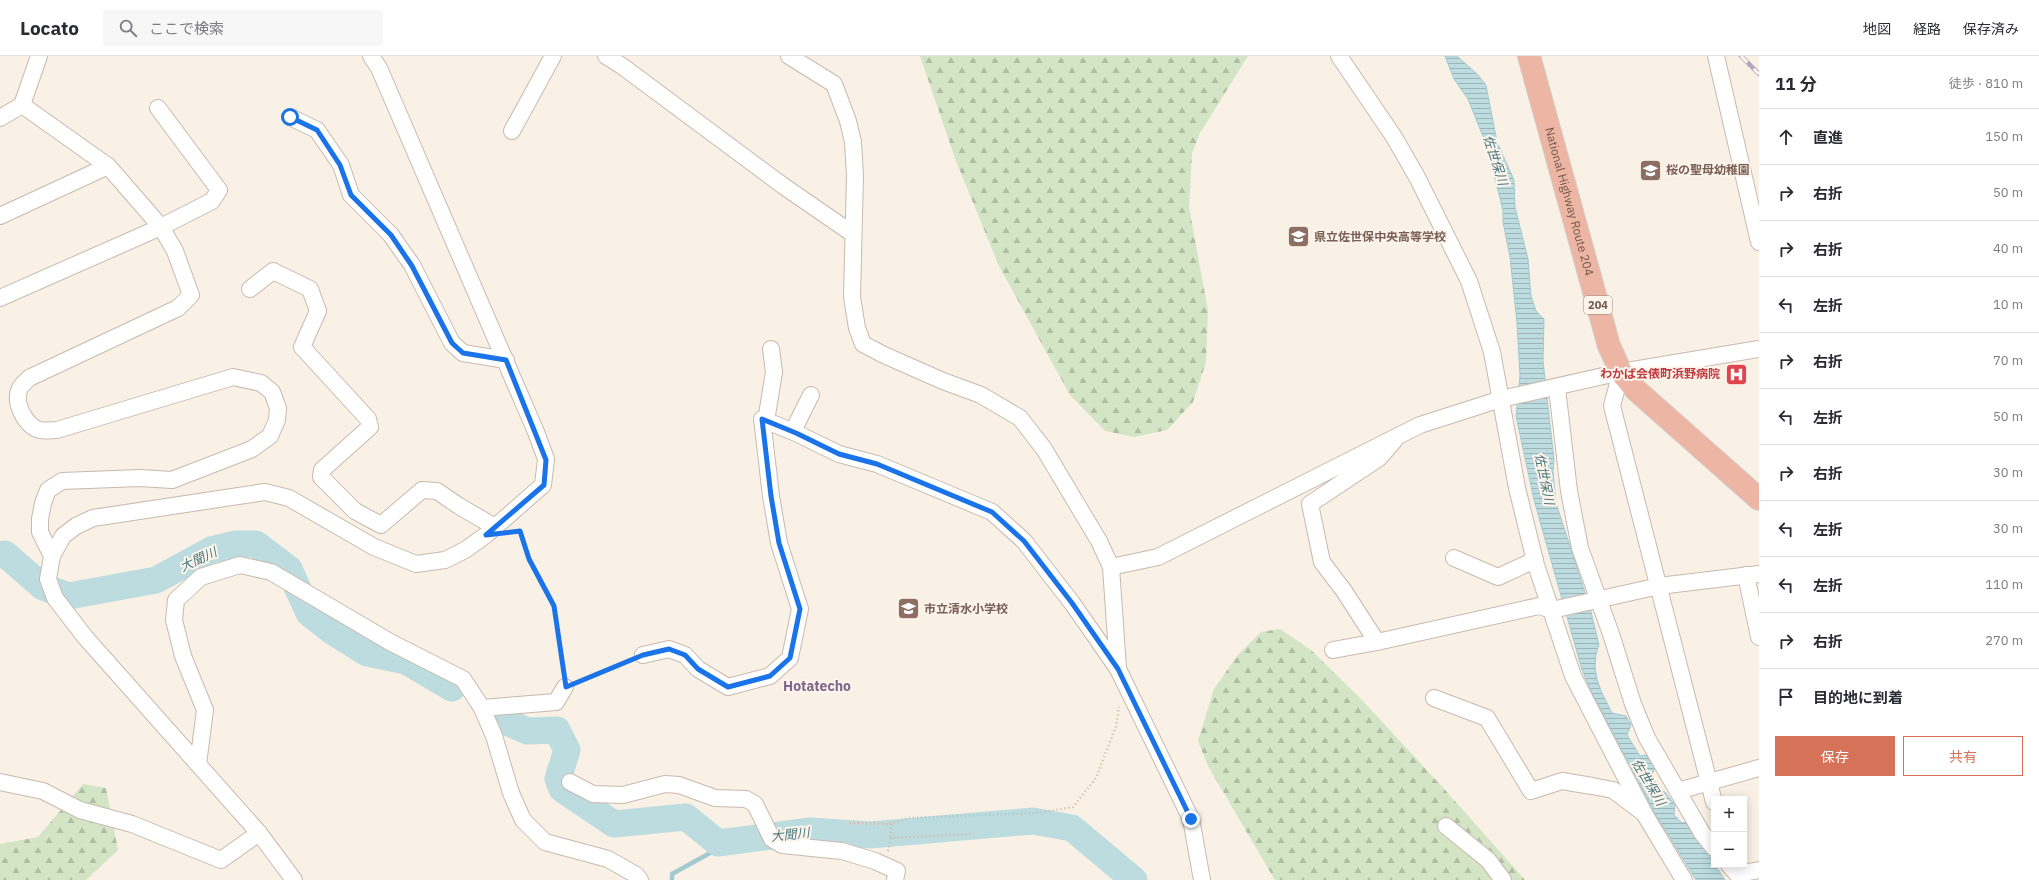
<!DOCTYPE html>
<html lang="ja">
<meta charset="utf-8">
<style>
:root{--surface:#fff;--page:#f7f7f7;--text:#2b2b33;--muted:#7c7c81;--line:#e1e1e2;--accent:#d67258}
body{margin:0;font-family:"IBM Plex Sans","Noto Sans JP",sans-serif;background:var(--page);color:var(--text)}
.controls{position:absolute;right:12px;bottom:12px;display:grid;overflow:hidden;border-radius:0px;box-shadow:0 2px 10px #0003}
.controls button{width:36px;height:36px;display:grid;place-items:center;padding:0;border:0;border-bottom:1px solid var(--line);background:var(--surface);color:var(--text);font:20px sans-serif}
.stop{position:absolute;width:12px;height:12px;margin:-9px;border:3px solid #1a73e8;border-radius:50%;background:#fff}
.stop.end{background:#1a73e8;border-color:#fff;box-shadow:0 1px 4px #0008}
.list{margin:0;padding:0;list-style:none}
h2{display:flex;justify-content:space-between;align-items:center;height:52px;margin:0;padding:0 16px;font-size:17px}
h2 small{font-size:13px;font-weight:400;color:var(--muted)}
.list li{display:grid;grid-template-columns:26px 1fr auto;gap:12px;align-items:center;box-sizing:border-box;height:56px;padding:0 16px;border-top:1px solid var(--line)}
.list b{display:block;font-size:15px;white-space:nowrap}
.list em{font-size:13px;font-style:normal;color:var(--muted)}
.actions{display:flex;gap:8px;padding:12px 16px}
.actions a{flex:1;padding:9px 0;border:1px solid var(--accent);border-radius:0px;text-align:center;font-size:14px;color:var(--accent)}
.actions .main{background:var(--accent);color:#fff}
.icon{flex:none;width:22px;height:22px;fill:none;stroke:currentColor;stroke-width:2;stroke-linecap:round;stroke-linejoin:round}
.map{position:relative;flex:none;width:1759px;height:824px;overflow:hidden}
header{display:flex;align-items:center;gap:24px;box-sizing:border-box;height:56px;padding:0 20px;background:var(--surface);border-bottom:1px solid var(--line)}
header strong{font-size:19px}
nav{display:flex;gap:22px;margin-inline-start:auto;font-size:14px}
.search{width:280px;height:36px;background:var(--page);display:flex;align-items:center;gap:10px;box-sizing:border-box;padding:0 14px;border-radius:0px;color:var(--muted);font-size:15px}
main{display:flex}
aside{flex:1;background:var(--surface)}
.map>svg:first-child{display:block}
</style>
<header>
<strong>Locato</strong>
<div class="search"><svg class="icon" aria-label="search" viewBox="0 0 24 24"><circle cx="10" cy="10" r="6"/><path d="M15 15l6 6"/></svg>ここで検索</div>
<nav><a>地図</a><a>経路</a><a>保存済み</a></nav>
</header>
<main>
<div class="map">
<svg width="1759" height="824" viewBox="0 0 1759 824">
<defs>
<pattern id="forest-firs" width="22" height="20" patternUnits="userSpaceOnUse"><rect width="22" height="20" fill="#d3e5c5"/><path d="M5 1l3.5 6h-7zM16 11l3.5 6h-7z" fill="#afbda2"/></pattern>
<pattern id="water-rules" width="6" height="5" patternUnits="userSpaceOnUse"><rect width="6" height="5" fill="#bcdce0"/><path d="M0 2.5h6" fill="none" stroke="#9db5b8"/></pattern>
</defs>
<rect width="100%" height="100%" fill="#f9f1e5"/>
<g fill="url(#forest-firs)">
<polygon points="920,0 1248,0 1200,77 1192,97 1189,151 1208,255 1206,306 1193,346 1167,374 1134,381 1105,375 1070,339 999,210 956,105"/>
<polygon points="1280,573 1311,594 1361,643 1446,735 1525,824 1275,824 1208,710 1198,685 1214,633 1237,600 1261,576"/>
<polygon points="83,728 106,732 118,794 86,824 0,824 0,788 38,781"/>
</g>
<polygon fill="url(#water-rules)" stroke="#a3cad1" points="1445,0 1457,0 1477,18 1486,29 1497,86 1514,124 1515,151 1528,203 1531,240 1536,255 1544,263 1543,305 1554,404 1553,415 1556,447 1590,552 1599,589 1596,598 1595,611 1597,623 1601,635 1612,657 1626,660 1631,669 1627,679 1640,700 1646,699 1655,712 1652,719 1659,734 1665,736 1675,749 1674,759 1682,767 1687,766 1725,824 1696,824 1653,754 1591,635 1582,614 1534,444 1516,360 1520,320 1517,267 1510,201 1503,166 1503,155 1488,93 1468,43 1454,23"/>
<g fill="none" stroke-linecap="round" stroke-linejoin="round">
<polyline stroke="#a3cad1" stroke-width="4.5" points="672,824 672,818 710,797 718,787"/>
<g stroke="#bcdce0" stroke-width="27">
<polyline points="0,499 5,498 43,531 69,540 156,524 211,494 236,488 256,488 289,513 309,557 332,575 367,597 406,605 452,632"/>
<polyline points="507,666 527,675 557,674 567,694 558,723 562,733 614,768 686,761 718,787 810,775 870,779 1033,765 1072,772 1134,824"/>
</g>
<defs>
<g id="minor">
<polyline points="606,0 622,10 782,129 853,178"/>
<polyline points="789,0 834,28 848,65 853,86 855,120 852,241 857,272 863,288 884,299 943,325 981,339 1020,362 1044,393 1099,485 1111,511 1118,612"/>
<polyline points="1339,0 1394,81 1417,121 1469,225 1492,296 1517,432 1536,509 1573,620 1645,759 1684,824"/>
<polyline points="1716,0 1759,186"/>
<path d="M22,49L108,110L161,171L175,195L191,239L178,252L29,322C27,325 22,328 20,332C13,346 25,370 40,374C45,375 52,374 57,374L233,321L261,327L272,336L278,352L277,364L270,380L252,393L172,424L140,422L62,425L48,434L43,447L40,463V476L52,500"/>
<polyline points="290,61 317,74 341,109 351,139 391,179 412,209 452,287 463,297 506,304"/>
<polyline points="0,62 22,49 39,0"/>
<polyline points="512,75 553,0"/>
<polyline points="0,160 108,110"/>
<polyline points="250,233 273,215 310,233 318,255 302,291 368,363 370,371 322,414 321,421 355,455 381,469 422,434 437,435 459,450 495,471"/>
<polyline points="0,242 161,171 212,145 219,134 158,52"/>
<polyline points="1621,316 1612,350 1714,746"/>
<polyline points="1557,332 1569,435 1580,492 1611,578 1633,648 1647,682 1702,777 1714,792"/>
<polyline points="766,365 774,316 771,293"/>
<polyline points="793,375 811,339"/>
<polyline points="1454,502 1498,521 1535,504"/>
<polyline points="1111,511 1158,501 1400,379 1420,369 1501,343 1621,316 1759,293"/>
<polyline points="1746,519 1759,581"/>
<polyline points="1377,586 1344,535 1322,506 1310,448 1379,402 1394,385"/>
<polyline points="1333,594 1377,586 1539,550 1552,554 1659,530 1759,518"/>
<polyline points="643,599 669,593 685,599 698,613 728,631 770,620 790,602 800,553 779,487 771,440 762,363 796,377 839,398 877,408 992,456 1024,485 1072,547 1118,613 1191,763 1202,824"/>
<polyline points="1434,642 1487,662 1531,735 1562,725 1592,730 1613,734 1641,755"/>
<polyline points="482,652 556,646 565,631"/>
<polyline points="198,708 205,654 183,600 174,564 176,544 201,521 240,509 271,516 390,586 463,623 482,652 494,680 511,737 523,764 545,786 608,803 636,819 640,824"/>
<polyline points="0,726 43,735 80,754 132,768 221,804 259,777"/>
<polyline points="570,726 593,738 623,739 665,728 679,729 715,742 746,743 755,748 772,783 782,789 842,795 875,805 897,815 895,824"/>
<polyline points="1678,735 1759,712"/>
<polyline points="1446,770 1488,804 1503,824"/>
<polyline points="1729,809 1737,818 1759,814"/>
<polyline points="294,824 259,777 85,581 55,542 48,523 52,500 63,480 76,470 93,462 265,436 289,442 374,491 416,508 445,504 465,494 486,479 543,429 546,403 536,376 379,12 371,0"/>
</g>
<g id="highway">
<path id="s1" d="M1529,0L1609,290L1621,316L1636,334L1759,443"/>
</g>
</defs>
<use href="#minor" stroke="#c9b9ad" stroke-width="18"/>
<use href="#highway" stroke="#d4cdca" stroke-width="24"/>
<g stroke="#d0b4a3" stroke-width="2.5" stroke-dasharray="1 3" stroke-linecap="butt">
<polyline points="513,476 519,475 529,503 554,550 563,617"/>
<polyline points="577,626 630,604"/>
<polyline points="850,767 891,768 908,762 1038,757 1073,751 1096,722 1116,670 1119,651"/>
<polyline points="891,768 891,784"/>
<polyline points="888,795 891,782 971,778"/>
</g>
<use href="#minor" stroke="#fff" stroke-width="16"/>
<use href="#highway" stroke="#edb5a3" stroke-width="22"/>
<defs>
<polyline id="rail" points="1741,0 1759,18"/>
</defs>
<use href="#rail" stroke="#b4a5c1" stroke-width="4.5"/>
<use href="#rail" stroke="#fdf5eb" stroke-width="3" stroke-dasharray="9" stroke-linecap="butt"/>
</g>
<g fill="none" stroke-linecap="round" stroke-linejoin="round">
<polyline stroke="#1a73e8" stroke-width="5" points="290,61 317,74 340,109 351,139 391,179 412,210 452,287 463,297 506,304 546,404 544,429 486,479 520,475 529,503 554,550 566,631 643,599 669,593 685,599 698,613 728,631 770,620 790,602 800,553 779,487 771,440 762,363 796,377 839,398 877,408 992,456 1024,485 1072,547 1118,613 1191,763"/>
</g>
<defs>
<symbol id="school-square" viewBox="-11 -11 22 22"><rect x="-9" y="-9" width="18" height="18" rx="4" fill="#8d6e63" stroke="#fdf5eb"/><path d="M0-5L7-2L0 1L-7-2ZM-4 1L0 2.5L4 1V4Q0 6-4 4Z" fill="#fff"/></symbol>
<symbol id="hospital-square" viewBox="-11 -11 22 22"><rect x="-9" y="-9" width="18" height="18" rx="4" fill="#e0444e" stroke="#fdf5eb"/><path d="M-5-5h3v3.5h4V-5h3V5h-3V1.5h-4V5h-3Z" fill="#fff"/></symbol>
</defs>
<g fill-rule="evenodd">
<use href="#school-square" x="1638" y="102" width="25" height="25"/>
<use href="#school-square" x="1286" y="168" width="25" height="25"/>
<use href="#hospital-square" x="1724" y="306" width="25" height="25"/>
<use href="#school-square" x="896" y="540" width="25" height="25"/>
</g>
<g text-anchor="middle" stroke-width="4" stroke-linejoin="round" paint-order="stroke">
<rect fill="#fdf5eb" stroke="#9a887c" stroke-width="1" x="1584" y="240" width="28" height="18" rx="3"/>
<g font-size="11" font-weight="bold" fill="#6f594d">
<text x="1598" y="253">204</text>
</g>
<g font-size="12" font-weight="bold" fill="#785e54" stroke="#fdf5eb" text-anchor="start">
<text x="1666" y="118">桜の聖母幼稚園</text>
<text x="1314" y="185">県立佐世保中央高等学校</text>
<text x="924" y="557">市立清水小学校</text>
</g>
<g font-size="12" fill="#6f594d" stroke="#fdf5eb">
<text dy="4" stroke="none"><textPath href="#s1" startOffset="151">National Highway Route 204</textPath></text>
</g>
<g font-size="12" font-weight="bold" fill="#be3a42" stroke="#fdf5eb" text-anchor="end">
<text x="1720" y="322">わかば会俵町浜野病院</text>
</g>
<g font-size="13" font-style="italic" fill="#4a7880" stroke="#fdf5eb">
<text transform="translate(1496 104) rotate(72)" y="5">佐世保川</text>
<text transform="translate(1545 423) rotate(78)" y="5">佐世保川</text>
<text transform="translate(198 503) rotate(-25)" y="5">大聞川</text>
<text transform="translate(1649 726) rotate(59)" y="5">佐世保川</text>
<text transform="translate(790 778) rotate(-6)" y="5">大聞川</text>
</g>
<g font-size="14" font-weight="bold" fill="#7e668c" stroke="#fdf5eb">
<text x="817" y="635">Hotatecho</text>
</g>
</g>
</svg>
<div class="controls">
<button>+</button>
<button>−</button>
</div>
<div class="stop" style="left:290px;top:61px"></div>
<div class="stop end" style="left:1191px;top:763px"></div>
</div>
<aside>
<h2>11 分<small>徒歩 · 810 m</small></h2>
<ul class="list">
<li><svg class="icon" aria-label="ahead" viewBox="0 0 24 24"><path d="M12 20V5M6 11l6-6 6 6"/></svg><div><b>直進</b></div><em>150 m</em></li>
<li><svg class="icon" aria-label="right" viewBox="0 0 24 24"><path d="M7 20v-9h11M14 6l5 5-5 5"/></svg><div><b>右折</b></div><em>50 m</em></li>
<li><svg class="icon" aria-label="right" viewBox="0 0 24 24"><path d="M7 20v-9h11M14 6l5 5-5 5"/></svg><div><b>右折</b></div><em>40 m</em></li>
<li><svg class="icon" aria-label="left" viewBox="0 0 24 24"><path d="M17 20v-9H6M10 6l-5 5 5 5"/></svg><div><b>左折</b></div><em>10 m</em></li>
<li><svg class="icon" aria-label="right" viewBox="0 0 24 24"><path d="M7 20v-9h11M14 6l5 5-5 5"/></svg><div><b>右折</b></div><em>70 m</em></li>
<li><svg class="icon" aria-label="left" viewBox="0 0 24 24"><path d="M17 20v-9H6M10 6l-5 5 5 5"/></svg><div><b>左折</b></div><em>50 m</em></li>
<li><svg class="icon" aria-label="right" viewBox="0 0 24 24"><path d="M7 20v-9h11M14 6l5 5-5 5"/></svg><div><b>右折</b></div><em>30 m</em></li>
<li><svg class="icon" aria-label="left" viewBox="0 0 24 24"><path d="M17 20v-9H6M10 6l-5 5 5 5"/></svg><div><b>左折</b></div><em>30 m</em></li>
<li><svg class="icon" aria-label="left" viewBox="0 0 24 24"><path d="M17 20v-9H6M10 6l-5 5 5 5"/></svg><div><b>左折</b></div><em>110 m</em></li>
<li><svg class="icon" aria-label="right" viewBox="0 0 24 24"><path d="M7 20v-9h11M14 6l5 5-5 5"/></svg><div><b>右折</b></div><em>270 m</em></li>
<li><svg class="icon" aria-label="arrive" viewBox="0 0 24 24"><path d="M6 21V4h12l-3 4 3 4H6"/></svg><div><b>目的地に到着</b></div></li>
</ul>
<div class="actions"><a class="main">保存</a><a>共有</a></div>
</aside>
</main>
